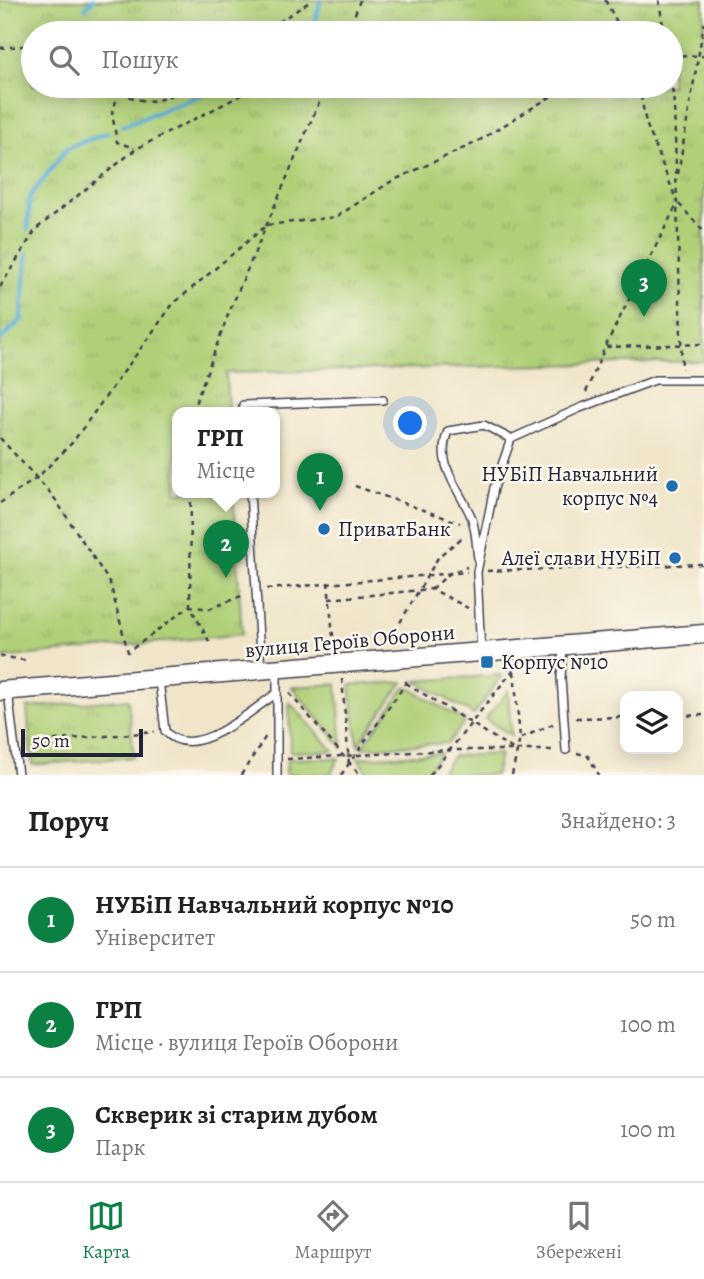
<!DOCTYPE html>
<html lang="uk">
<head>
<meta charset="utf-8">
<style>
	:root { --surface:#fff; --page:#f6f6f6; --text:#222; --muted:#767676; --line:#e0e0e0; --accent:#0b8043 }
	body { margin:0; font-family:Alegreya,serif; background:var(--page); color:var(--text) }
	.controls { position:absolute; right:21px; bottom:21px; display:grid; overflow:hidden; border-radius:14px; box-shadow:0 4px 18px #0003 }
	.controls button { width:63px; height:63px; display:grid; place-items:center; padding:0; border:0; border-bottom:2px solid var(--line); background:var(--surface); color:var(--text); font:35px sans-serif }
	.scale { position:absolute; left:21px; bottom:18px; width:122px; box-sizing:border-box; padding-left:7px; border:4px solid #22223b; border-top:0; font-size:19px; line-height:24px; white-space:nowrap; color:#22223b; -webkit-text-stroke:5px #fbf7ec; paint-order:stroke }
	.you { position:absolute; left:411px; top:424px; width:24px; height:24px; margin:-18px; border:5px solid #fff; border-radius:50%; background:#1a73e8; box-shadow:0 0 0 10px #1a73e833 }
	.badge { display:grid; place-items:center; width:46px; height:46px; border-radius:50%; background:var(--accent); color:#fff; font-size:23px; font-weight:700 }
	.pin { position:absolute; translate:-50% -58px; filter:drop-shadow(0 2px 4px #0008) }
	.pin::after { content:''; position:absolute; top:37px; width:24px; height:21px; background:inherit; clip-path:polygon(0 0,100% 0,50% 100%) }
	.popup { position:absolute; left:172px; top:407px; width:108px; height:91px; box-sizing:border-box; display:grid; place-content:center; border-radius:14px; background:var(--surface); filter:drop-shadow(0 2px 5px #0005); font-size:23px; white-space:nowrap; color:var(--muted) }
	.popup b { font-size:26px; color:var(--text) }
	.popup::after { content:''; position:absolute; left:50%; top:100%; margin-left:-14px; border:14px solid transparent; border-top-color:var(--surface) }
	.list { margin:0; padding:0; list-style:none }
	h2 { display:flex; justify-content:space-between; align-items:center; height:91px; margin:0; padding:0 28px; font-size:30px }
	h2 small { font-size:23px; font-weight:400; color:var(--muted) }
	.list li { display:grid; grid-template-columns:46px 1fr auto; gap:21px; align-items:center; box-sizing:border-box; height:105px; padding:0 28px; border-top:2px solid var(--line) }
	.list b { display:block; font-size:26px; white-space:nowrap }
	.list p { margin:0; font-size:23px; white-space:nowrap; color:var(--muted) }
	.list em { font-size:23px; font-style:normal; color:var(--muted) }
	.icon { flex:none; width:38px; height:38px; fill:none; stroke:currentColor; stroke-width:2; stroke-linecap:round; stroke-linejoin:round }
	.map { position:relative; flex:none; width:704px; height:775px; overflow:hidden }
	.search { position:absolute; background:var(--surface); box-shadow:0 4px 18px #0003; left:21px; right:21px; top:21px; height:77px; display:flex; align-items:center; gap:18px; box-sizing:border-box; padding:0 24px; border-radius:38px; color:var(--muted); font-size:26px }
	.sheet { height:406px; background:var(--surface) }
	nav { display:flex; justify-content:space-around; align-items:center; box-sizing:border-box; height:98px; border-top:2px solid var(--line); background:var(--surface); font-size:19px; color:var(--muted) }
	nav a { display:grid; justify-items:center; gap:4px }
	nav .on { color:var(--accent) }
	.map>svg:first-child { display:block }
</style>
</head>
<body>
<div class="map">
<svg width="704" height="775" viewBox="0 0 704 775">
	<defs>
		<pattern id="park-tufts" width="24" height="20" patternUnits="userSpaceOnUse" patternTransform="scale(1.75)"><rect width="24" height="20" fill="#b0d078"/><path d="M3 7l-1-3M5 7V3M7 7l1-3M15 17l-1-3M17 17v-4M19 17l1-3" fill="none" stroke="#97b269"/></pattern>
	</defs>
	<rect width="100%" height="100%" fill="#fbf7ec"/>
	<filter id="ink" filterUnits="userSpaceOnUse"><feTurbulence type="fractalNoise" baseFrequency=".0143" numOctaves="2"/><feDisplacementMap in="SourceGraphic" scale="14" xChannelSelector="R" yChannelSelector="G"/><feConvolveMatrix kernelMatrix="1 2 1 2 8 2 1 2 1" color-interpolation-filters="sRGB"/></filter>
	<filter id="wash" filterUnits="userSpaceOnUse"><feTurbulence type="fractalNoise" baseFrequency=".00686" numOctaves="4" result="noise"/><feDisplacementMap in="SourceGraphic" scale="28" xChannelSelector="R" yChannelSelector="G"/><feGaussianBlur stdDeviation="1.57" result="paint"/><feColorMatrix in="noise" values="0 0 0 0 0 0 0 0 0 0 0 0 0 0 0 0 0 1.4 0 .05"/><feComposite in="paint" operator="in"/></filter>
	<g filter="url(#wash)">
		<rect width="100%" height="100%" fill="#f0e5c9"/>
		<g fill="#b0d078" stroke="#69795a" stroke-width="2">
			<path d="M502,675L474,715L416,681Z"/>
			<path d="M403,682L358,745L350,685Z"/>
			<path d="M337,684L342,747L292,687Z"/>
			<path d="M406,686L465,721L448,743L362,748Z"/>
			<path d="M508,691L511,735L485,719Z"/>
			<path d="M289,702L334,751L290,752Z"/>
			<path d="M441,753L424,775H369L358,758Z"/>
			<path d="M500,754L495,775H439L453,756Z"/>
			<path d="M339,758L330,775H286L287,759Z"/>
		</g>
		<g fill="url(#park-tufts)" stroke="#69795a" stroke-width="2" fill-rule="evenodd">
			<path d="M0,0H704V361L226,373L228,412H177V492H233L242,634L0,658ZM671,33V86H33V33Z"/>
			<path d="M128,699L134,757L32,765L27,708Z"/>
		</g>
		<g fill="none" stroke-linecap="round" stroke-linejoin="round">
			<g stroke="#56acd2" stroke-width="5">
				<path d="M85,8L93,0"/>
				<path d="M312,33L320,3"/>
				<path d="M123,126L223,86"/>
				<path d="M28,229L30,197L67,148L107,133"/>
				<path d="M0,340L21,320L27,254"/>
			</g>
		</g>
	</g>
	<g filter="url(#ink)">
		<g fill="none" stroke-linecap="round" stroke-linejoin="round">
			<g stroke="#413f50" stroke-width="10">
				<g id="service">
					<path d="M244,412L243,405L383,400"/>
					<path d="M250,492L261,671"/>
					<path d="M478,558C476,544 476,526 470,514C457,486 435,463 448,431L484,425L511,439"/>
					<path d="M563,647L561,678L566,750"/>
					<path d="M481,653L477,572L494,488L511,439L580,408L655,380H704"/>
					<path d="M277,671V775"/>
					<path d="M159,680L165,731C194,764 251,710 277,693"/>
					<path d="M8,691L18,775"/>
				</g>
			</g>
			<g stroke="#413f50" stroke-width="21">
				<path id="tertiary" d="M0,691L704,634"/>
			</g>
			<g stroke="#413f50" stroke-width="2.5" stroke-dasharray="5 5" stroke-linecap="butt">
				<path d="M605,0L623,33"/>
				<path d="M659,0L664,33"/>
				<path d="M262,33L312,0"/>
				<path d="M348,33L360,0"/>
				<path d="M0,48L33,45"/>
				<path d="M671,55L704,56"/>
				<path d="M671,79L674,104L682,369"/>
				<path d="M112,86C144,109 159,102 191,86"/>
				<path d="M639,86L646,123L676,199"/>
				<path d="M119,91L112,113L117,142L134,148"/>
				<path d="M678,174L704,23"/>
				<path d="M679,204L704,232"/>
				<path d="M0,287L36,229L136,149L259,86"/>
				<path d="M606,347L704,344"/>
				<path d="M586,392L605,347L676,206"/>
				<path d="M192,412L228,315L326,86"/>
				<path d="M0,438L53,496L110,583L128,652L190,606L209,609L244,595"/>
				<path d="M355,486L460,523"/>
				<path d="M191,492L190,606L211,645"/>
				<path d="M0,503L37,478L72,443L173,304L267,225L336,217L392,181L475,143L568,86"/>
				<path d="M487,571L704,564"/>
				<path d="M328,582L333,636"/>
				<path d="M267,589L467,572"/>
				<path d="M432,589L450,573L467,567"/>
				<path d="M329,599L432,589L468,608"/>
				<path d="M395,631L439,556L463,537"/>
				<path d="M0,656L29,661"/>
				<path d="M342,679L349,763"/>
				<path d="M406,683L516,751"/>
				<path d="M289,693L360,775"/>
				<path d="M678,716L704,715"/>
				<path d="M576,718L625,717"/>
				<path d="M521,738L553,724"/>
				<path d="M44,741L155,732"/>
				<path d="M577,753L588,756L599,775"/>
				<path d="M287,759L450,750H553"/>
				<path d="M241,775L266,736"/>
				<path d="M341,775L406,683V676"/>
				<path d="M430,775L514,669"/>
				<path d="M512,775L520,738L514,671"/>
			</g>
			<use href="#service" stroke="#fff" stroke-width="7"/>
			<use href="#tertiary" stroke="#fff" stroke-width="18"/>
		</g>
	</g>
	<g fill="#1f6fb2" stroke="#fbf7ec" stroke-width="2.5">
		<circle cx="672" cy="486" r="7"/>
		<circle cx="324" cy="529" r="7"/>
		<circle cx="675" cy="558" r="7"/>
		<rect x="480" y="655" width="14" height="14" rx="3.5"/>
	</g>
	<g text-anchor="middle" stroke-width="5" stroke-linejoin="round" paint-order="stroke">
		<g font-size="21" fill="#22223b" stroke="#fbf7ec" text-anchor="end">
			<text x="658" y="481">НУБіП Навчальний<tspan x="658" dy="24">корпус №4</tspan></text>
			<text x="338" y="536" text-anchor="start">ПриватБанк</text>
			<text x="661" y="565">Алеї слави НУБіП</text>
			<text x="501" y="669" text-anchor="start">Корпус №10</text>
		</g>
		<g font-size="21" fill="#22223b" stroke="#fbf7ec">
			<text transform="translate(350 641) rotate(-5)" y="7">вулиця Героїв Оборони</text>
		</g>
	</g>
</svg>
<div class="controls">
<button><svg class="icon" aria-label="layers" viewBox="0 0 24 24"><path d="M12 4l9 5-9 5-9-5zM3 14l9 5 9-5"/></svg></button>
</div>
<div class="scale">50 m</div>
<div class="you"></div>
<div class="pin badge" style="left:320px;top:511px">1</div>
<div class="pin badge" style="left:226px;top:578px">2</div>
<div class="popup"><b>ГРП</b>Місце</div>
<div class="pin badge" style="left:644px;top:317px">3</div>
<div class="search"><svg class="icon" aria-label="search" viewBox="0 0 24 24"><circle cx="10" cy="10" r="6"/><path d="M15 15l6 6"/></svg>Пошук</div>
</div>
<section class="sheet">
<h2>Поруч<small>Знайдено: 3</small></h2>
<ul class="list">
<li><span class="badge">1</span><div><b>НУБіП Навчальний корпус №10</b><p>Університет</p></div><em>50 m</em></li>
<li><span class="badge">2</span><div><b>ГРП</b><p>Місце · вулиця Героїв Оборони</p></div><em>100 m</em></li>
<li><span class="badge">3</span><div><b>Скверик зі старим дубом</b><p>Парк</p></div><em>100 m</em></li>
</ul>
</section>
<nav>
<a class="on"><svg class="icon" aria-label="map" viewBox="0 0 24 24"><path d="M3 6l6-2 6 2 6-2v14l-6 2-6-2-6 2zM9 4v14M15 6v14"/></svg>Карта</a>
<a><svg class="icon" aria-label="directions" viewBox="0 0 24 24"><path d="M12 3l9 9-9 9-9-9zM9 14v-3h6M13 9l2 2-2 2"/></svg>Маршрут</a>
<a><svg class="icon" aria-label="saved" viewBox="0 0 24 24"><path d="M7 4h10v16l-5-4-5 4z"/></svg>Збережені</a>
</nav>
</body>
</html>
